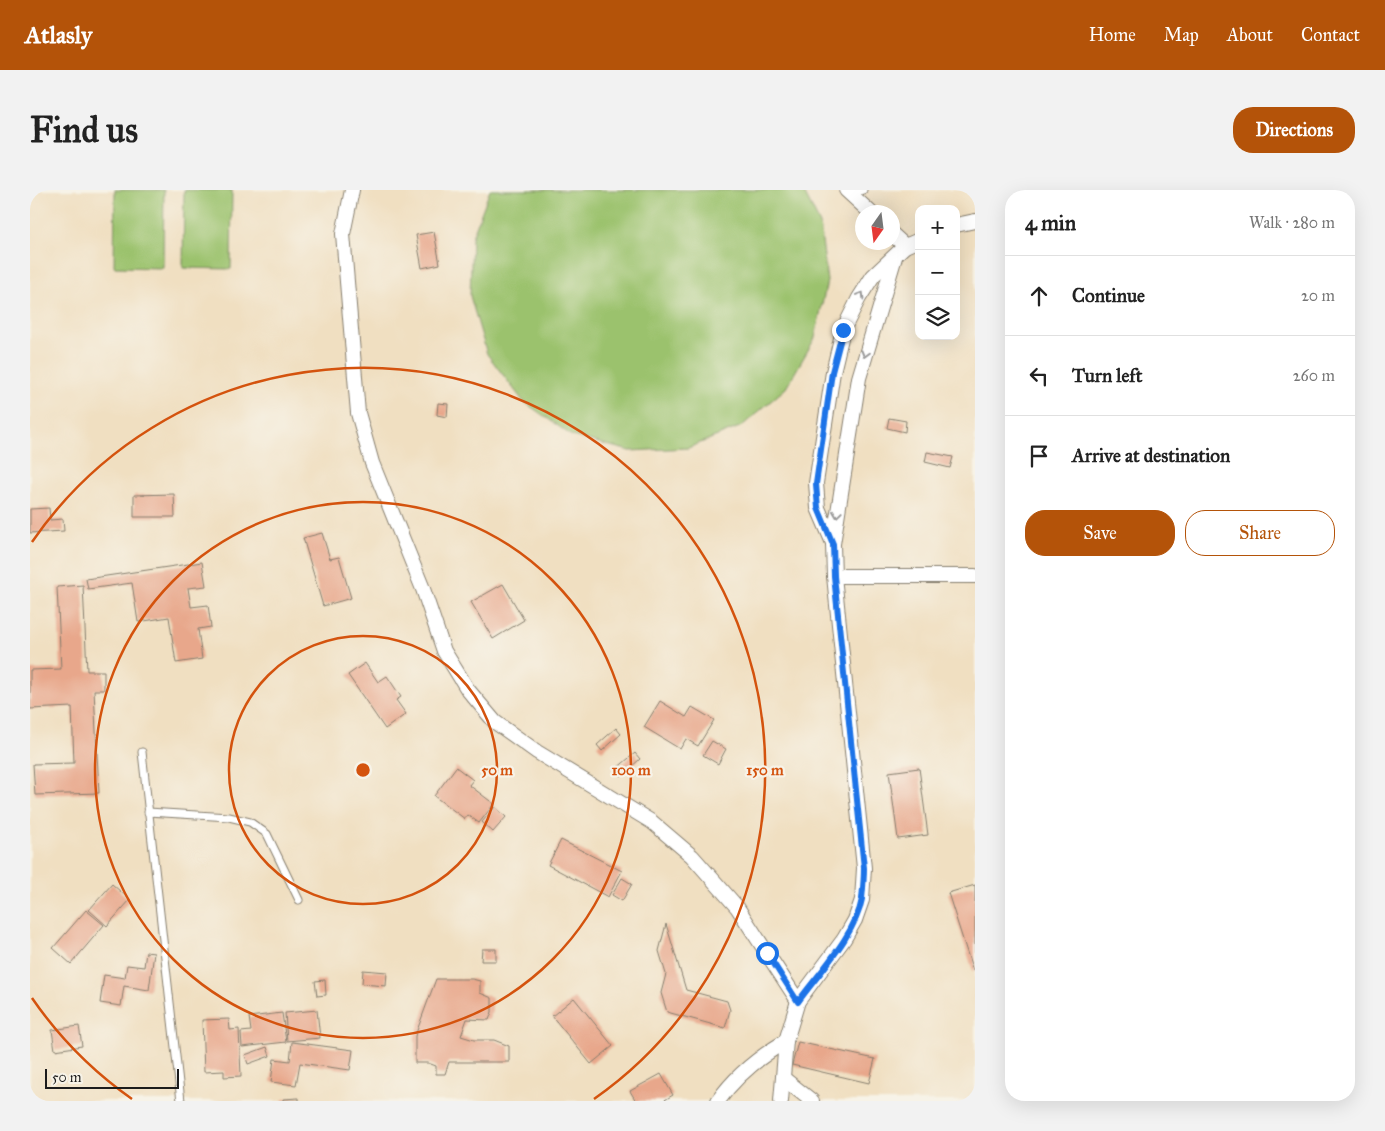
<!DOCTYPE html>
<html lang="en">
<head>
<meta charset="utf-8">
<style>
	:root { --surface:#fff; --page:#f2f2f2; --text:#222; --muted:#767676; --line:#e0e0e0; --accent:#b45309 }
	body { margin:0; font-family:"IM FELL Great Primer",serif; background:var(--page); color:var(--text) }
	.controls { position:absolute; right:15px; top:15px; display:grid; overflow:hidden; border-radius:10px; box-shadow:0 5px 20px #0002 }
	.controls button { width:45px; height:45px; display:grid; place-items:center; padding:0; border:0; border-bottom:1px solid var(--line); background:var(--surface); color:var(--text); font:25px sans-serif }
	.compass { position:absolute; left:825px; top:15px; width:45px; height:45px; border-radius:50%; background:var(--surface); box-shadow:0 5px 20px #0002; rotate:194deg }
	.scale { position:absolute; left:15px; bottom:12px; width:134px; box-sizing:border-box; padding-left:5px; border:2px solid #1c1c1c; border-top:0; font-size:14px; line-height:18px; white-space:nowrap; color:#1c1c1c; -webkit-text-stroke:4px #f7f3e8; paint-order:stroke }
	.stop { position:absolute; width:15px; height:15px; margin:-11px; border:4px solid #1a73e8; border-radius:50%; background:#fff }
	.stop.end { background:#1a73e8; border-color:#fff; box-shadow:0 1px 5px #0008 }
	.list { margin:0; padding:0; list-style:none }
	h2 { display:flex; justify-content:space-between; align-items:center; height:65px; margin:0; padding:0 20px; font-size:21px }
	h2 small { font-size:16px; font-weight:400; color:var(--muted) }
	.list li { display:grid; grid-template-columns:32px 1fr auto; gap:15px; align-items:center; box-sizing:border-box; height:80px; padding:0 20px; border-top:1px solid var(--line) }
	.list b { display:block; font-size:19px; white-space:nowrap }
	.list em { font-size:16px; font-style:normal; color:var(--muted) }
	.actions { display:flex; gap:10px; padding:15px 20px }
	.actions a { flex:1; padding:11px 0; border:1px solid var(--accent); border-radius:20px; text-align:center; font-size:18px; color:var(--accent) }
	.actions .main { background:var(--accent); color:#fff }
	.icon { flex:none; width:28px; height:28px; fill:none; stroke:currentColor; stroke-width:2; stroke-linecap:round; stroke-linejoin:round }
	.map { position:relative; flex:none; width:945px; height:911px; overflow:hidden; border-radius:20px }
	header { display:flex; align-items:center; gap:30px; box-sizing:border-box; height:70px; padding:0 25px; background:var(--accent); color:#fff }
	header strong { font-size:24px }
	nav { display:flex; gap:28px; margin-inline-start:auto; font-size:18px }
	.intro { display:flex; align-items:center; justify-content:space-between; box-sizing:border-box; height:120px; padding:0 30px }
	h1 { margin:0; font-size:35px }
	.button { padding:12px 22px; border-radius:20px; background:var(--accent); color:#fff; font-size:18px; font-weight:700 }
	main { display:flex; gap:30px; padding:0 30px }
	aside { flex:1; background:var(--surface); border-radius:20px; box-shadow:0 5px 20px #0002 }
	.map>svg:first-child { display:block }
</style>
</head>
<body>
<header>
<strong>Atlasly</strong>
<nav><a>Home</a><a>Map</a><a>About</a><a>Contact</a></nav>
</header>
<div class="intro"><h1>Find us</h1><a class="button">Directions</a></div>
<main>
<div class="map">
<svg width="945" height="911" viewBox="0 0 945 911">
	<rect width="100%" height="100%" fill="#f7f3e8"/>
	<filter id="ink" filterUnits="userSpaceOnUse"><feTurbulence type="fractalNoise" baseFrequency=".02" numOctaves="2"/><feDisplacementMap in="SourceGraphic" scale="10" xChannelSelector="R" yChannelSelector="G"/><feConvolveMatrix kernelMatrix="1 2 1 2 8 2 1 2 1" color-interpolation-filters="sRGB"/></filter>
	<filter id="wash" filterUnits="userSpaceOnUse"><feTurbulence type="fractalNoise" baseFrequency=".0096" numOctaves="4" result="noise"/><feDisplacementMap in="SourceGraphic" scale="20" xChannelSelector="R" yChannelSelector="G"/><feGaussianBlur stdDeviation="1.12" result="paint"/><feColorMatrix in="noise" values="0 0 0 0 0 0 0 0 0 0 0 0 0 0 0 0 0 1.4 0 .05"/><feComposite in="paint" operator="in"/></filter>
	<g filter="url(#wash)">
		<rect width="100%" height="100%" fill="#f0dfc1"/>
		<g fill="#9bc26d" stroke="#5c6f44">
			<path d="M85,0H134L133,78L84,77Z"/>
			<path d="M154,0H202L201,79L153,78Z"/>
			<path d="M460,0H773L790,34L797,91L785,148L756,198L712,236L658,258L600,261L542,246L493,211L457,164L440,106L442,47Z"/>
		</g>
		<g id="blocks">
			<g fill="#e8a78b">
				<path d="M404,42L410,74L392,78L386,45Z"/>
				<path d="M408,213L418,214L417,227L407,225Z"/>
				<path d="M859,228L876,231L875,242L857,238Z"/>
				<path d="M897,262L923,267L920,278L895,272Z"/>
				<path d="M144,304L145,327H104V305Z"/>
				<path d="M19,318L20,330L33,329L34,341L0,343V319Z"/>
				<path d="M292,343L300,369L309,367L321,408L293,416L273,348Z"/>
				<path d="M172,372L176,396L158,398L161,417L178,415L181,437L168,439L172,469L146,473L139,427L108,432L102,393L58,399L56,389Z"/>
				<path d="M473,394L494,430L463,449L441,412Z"/>
				<path d="M53,395L57,481H74V500H64L69,603L5,605L3,574L44,573L42,517L0,519V480L31,479L27,397Z"/>
				<path d="M335,473L348,492L357,486L371,507L366,510L376,524L355,539L318,485Z"/>
				<path d="M630,511L656,527L662,517L684,530L668,556L656,549L650,559L614,537Z"/>
				<path d="M586,538L591,544L572,561L567,555Z"/>
				<path d="M682,551L696,559L688,574L673,565Z"/>
				<path d="M605,563L610,569L591,586L586,579Z"/>
				<path d="M426,577L443,590L439,595L464,614L449,633L438,625L435,629L404,606Z"/>
				<path d="M889,578L898,645L868,649L859,582Z"/>
				<path d="M465,617L476,627L463,642L452,632Z"/>
				<path d="M531,650L592,681L578,707L518,675Z"/>
				<path d="M592,688L602,694L592,711L582,705Z"/>
				<path d="M82,694L100,710L77,736L59,720Z"/>
				<path d="M945,695V781H943L918,703Z"/>
				<path d="M56,720L74,735L41,774L23,758Z"/>
				<path d="M636,734L656,800L697,811L700,820L695,838L637,822L631,803L636,784L629,761Z"/>
				<path d="M452,759H466V771H451Z"/>
				<path d="M116,762L124,763L119,800L94,796L91,816L70,813L74,785L95,788L97,775L114,777Z"/>
				<path d="M333,780L357,782L356,796L332,794Z"/>
				<path d="M406,789H442L450,791V803L462,808V822L459,830L437,829L431,846L444,850H464L479,856V872H419L415,884H406V876L398,873H385V846Z"/>
				<path d="M295,790L296,805L287,806L285,791Z"/>
				<path d="M544,808L583,856L561,874L522,826Z"/>
				<path d="M287,820L290,848L257,851L255,823Z"/>
				<path d="M252,823L256,852L212,857L211,842L221,841L219,827Z"/>
				<path d="M199,829L200,840L209,839L211,886L194,887V881L174,882L172,830Z"/>
				<path d="M49,836L52,856L25,860L22,840Z"/>
				<path d="M262,852L323,860L320,880L270,873L266,895L241,892L244,869L260,871Z"/>
				<path d="M768,852L845,869L839,893L762,875Z"/>
				<path d="M237,857L240,866L218,874L215,865Z"/>
				<path d="M631,884L643,905L633,911H606L600,901Z"/>
				<path d="M269,908V911H253V909Z"/>
			</g>
		</g>
	</g>
	<g filter="url(#ink)">
		<use href="#blocks" fill-opacity="0" stroke="#867e6e" stroke-width="1"/>
		<g fill="none" stroke-linecap="round" stroke-linejoin="round">
			<g stroke="#867e6e" stroke-width="9">
				<g id="lane">
					<path d="M819,3L833,0"/>
					<path d="M112,562L151,911"/>
					<path d="M118,622L199,627L220,632L237,644L269,710"/>
				</g>
			</g>
			<g stroke="#867e6e" stroke-width="16">
				<g id="street">
					<path d="M322,0L313,44L328,223L342,273L393,399L414,461L438,500L465,532L507,562L622,632L662,666L707,717L768,811"/>
					<path d="M816,0L840,22"/>
					<path d="M926,35L945,31"/>
					<path d="M862,44L875,56"/>
					<path d="M803,353L788,318L786,293L803,182L813,140L829,108L843,86L875,56L889,50"/>
					<path d="M804,386H945"/>
					<path d="M753,888L782,911"/>
					<path d="M688,911C706,885 729,867 756,851"/>
					<path d="M751,911L756,851L768,811L814,749L825,730L832,710L834,678L804,386L803,354L829,188L865,67"/>
				</g>
			</g>
			<use href="#lane" stroke="#fff" stroke-width="7"/>
			<use href="#street" stroke="#fff" stroke-width="14"/>
		</g>
		<defs><path id="oneway-chevron" d="M-2-3.5L2.5 0L-2 3.5" fill="none" stroke-width="1.6" stroke-linecap="round" stroke-linejoin="round" transform="scale(1.25)"/></defs>
		<g stroke="#999">
			<use href="#oneway-chevron" transform="translate(831 105) rotate(-59)"/>
			<use href="#oneway-chevron" transform="translate(835 164) rotate(106)"/>
			<use href="#oneway-chevron" transform="translate(807 324) rotate(98)"/>
		</g>
	</g>
	<g fill="none" stroke-linecap="round" stroke-linejoin="round" filter="url(#ink)">
		<path stroke="#1a73e8" stroke-width="6" d="M737,763L768,812C789,783 826,744 832,709C833,699 834,688 834,678L804,386L803,354L788,318L786,294L802,182L813,140"/>
	</g>
	<g fill="none" stroke="#d4530e" stroke-width="2.5">
		<circle cx="333" cy="580" r="134"/>
		<circle cx="333" cy="580" r="268"/>
		<path d="M102 909A402 402 0 0 1 2 808M2 352A402 402 0 1 1 564 909"/>
	</g>
	<circle cx="333" cy="580" r="8" fill="#d4530e" stroke="#f7f3e8" stroke-width="2.5"/>
	<g font-size="15" text-anchor="middle" font-weight="bold" fill="#d4530e" stroke="#f7f3e8" stroke-width="4.5" stroke-linejoin="round" paint-order="stroke">
		<text x="467" y="585">50 m</text>
		<text x="601" y="585">100 m</text>
		<text x="735" y="585">150 m</text>
	</g>
</svg>
<div class="controls">
<button>+</button>
<button>−</button>
<button><svg class="icon" aria-label="layers" viewBox="0 0 24 24"><path d="M12 4l9 5-9 5-9-5zM3 14l9 5 9-5"/></svg></button>
</div>
<svg class="compass" viewBox="-18 -18 36 36"><path d="M0-13l5 13h-10z" fill="#e53935"/><path d="M0 13l5-13h-10z" fill="#767676"/></svg>
<div class="scale">50 m</div>
<div class="stop" style="left:737px;top:763px"></div>
<div class="stop end" style="left:813px;top:140px"></div>
</div>
<aside>
<h2>4 min<small>Walk · 280 m</small></h2>
<ul class="list">
<li><svg class="icon" aria-label="ahead" viewBox="0 0 24 24"><path d="M12 20V5M6 11l6-6 6 6"/></svg><div><b>Continue</b></div><em>20 m</em></li>
<li><svg class="icon" aria-label="left" viewBox="0 0 24 24"><path d="M17 20v-9H6M10 6l-5 5 5 5"/></svg><div><b>Turn left</b></div><em>260 m</em></li>
<li><svg class="icon" aria-label="arrive" viewBox="0 0 24 24"><path d="M6 21V4h12l-3 4 3 4H6"/></svg><div><b>Arrive at destination</b></div></li>
</ul>
<div class="actions"><a class="main">Save</a><a>Share</a></div>
</aside>
</main>
</body>
</html>
